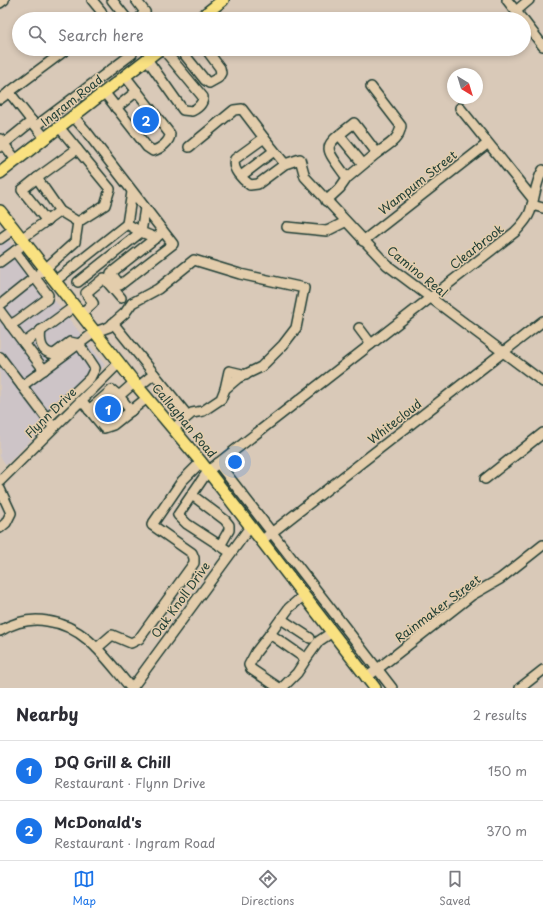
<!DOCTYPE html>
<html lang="en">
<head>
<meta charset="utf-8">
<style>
	:root { --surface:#fff; --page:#f2f2f3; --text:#2b2b33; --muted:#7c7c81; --line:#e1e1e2; --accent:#1a73e8 }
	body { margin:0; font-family:"Playpen Sans",sans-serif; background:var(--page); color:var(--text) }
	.compass { position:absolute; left:447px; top:68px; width:36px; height:36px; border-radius:50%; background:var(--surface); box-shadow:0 2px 6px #0003; rotate:142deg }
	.you { position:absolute; left:235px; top:462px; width:14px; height:14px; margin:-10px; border:3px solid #fff; border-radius:50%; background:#1a73e8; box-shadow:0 0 0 6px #1a73e833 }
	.badge { display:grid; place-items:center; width:26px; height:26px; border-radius:50%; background:var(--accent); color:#fff; font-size:13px; font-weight:700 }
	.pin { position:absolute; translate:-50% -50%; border:2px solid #fff; box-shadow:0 1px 4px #0006 }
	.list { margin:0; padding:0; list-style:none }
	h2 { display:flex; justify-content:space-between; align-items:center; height:52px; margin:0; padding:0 16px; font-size:17px }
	h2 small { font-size:13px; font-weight:400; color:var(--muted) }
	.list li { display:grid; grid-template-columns:26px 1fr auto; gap:12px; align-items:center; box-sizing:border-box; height:60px; padding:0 16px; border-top:1px solid var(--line) }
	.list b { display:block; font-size:15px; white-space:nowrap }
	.list p { margin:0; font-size:13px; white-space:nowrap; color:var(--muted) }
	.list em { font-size:13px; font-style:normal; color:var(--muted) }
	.icon { flex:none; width:22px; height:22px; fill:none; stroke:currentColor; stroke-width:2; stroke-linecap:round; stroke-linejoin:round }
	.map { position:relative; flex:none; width:543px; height:688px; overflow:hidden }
	.search { position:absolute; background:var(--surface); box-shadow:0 2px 6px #0003; left:12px; right:12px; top:12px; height:44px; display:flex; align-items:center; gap:10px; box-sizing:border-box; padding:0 14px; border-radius:22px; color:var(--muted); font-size:15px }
	.sheet { height:172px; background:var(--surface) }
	nav { display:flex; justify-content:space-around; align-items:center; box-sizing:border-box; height:56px; border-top:1px solid var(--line); background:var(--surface); font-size:11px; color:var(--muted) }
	nav a { display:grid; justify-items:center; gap:2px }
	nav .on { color:var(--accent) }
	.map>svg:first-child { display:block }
</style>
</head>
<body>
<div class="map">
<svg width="543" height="688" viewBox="0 0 543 688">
	<rect width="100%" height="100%" fill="#d9c9b8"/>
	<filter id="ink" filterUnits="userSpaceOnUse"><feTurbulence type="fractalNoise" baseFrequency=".025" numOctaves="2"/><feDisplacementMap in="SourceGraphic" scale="8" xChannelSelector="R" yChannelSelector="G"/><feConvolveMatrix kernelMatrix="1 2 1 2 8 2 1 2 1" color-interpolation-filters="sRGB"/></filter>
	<g filter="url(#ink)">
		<path fill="#cdc4c7" d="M0,230L105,365L6,465L0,456Z"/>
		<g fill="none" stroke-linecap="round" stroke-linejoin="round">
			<g stroke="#1f3d34" stroke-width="12">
				<g id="minor">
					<path d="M92,0L101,11L104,19"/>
					<path d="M112,0L127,19"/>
					<path d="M136,0L145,12L139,19"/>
					<path d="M507,0L522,19"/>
					<path d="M0,3L4,0"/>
					<path d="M516,11L529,0"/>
					<path d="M524,21L543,46"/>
					<path d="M146,49L151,56"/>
					<path d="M180,49L205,80L209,83L218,78L221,73L220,68L206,49"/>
					<path d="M147,59L183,110L192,111C198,108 203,104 203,97L163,49"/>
					<path d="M371,87L401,126C399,140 388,145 377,153"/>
					<path d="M9,92L45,138"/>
					<path d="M104,92L147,147L153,151C160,149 170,142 170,134L125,76"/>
					<path d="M0,99L67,49"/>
					<path d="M116,108L137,91"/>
					<path d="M460,108L533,199"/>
					<path d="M73,116L86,131L173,244L120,285L111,273L163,232"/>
					<path d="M36,126L132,54"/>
					<path d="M339,135L363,164"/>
					<path d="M0,139L16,160"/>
					<path d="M0,147L32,121"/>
					<path d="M189,147L234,110L242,109L264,138"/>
					<path d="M77,149L37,178L60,211L78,222"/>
					<path d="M285,164L264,138L235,159C231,169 243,180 250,185L258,184L285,164L300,159L305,177L387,265L543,382"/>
					<path d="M241,176L274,151"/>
					<path d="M37,178L22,190L47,221"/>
					<path d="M326,201L340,188L347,178C323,144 321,149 354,123L377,153L347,178"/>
					<path d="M532,205L543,208"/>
					<path d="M145,208L141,232L156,238"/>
					<path d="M127,224L132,192"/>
					<path d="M287,227L327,231L345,222"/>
					<path d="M0,239L14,229"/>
					<path d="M21,239L60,211"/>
					<path d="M363,241L487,144"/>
					<path d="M0,262L19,248"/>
					<path d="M55,281L127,224L141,232L78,282"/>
					<path d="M0,305L45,269L75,242L78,222L105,205L110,189L59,127"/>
					<path d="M0,311L44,370"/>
					<path d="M81,314L93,303L86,293L104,278L121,298"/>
					<path d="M113,323L188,416"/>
					<path d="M10,325L17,321L47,299L48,295L15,251"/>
					<path d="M359,328L371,344"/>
					<path d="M41,330C39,341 41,353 54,354L70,342L79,344L95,368L90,378L47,419"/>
					<path d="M24,343L75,306"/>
					<path d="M0,357L51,424"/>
					<path d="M22,386L95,332L109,327L125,313L132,303L158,289L194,260L240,274L304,288L296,328L283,345L261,367L238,378L225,389L221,399L203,411L192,413L173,429"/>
					<path d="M138,387L154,374"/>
					<path d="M225,389L229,371L246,375"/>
					<path d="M82,401L104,428L113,425L147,398"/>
					<path d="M89,410L112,390L119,396"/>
					<path d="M131,411L119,396L135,382"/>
					<path d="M218,463L392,688"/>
					<path d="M485,479L543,433"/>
					<path d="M0,481L119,363"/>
					<path d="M0,489L11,513L6,523L0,528"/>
					<path d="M192,495L225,520L229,525V530L220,546"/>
					<path d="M261,541L543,321"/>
					<path d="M230,552L187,524L178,515L208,471L515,232C521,226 527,220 530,212C535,198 535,183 543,170"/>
					<path d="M303,596L289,608L270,634L306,659L319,641L331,633"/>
					<path d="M281,619L310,638"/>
					<path d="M0,631C15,622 30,618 47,621C86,626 107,660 131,688"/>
					<path d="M270,634L256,652L249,665L251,669L279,688"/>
					<path d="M97,648L112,635L131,643L139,639L194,563V558L192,553L152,525L182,481L201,462"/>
					<path d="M366,678L472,595L500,579L543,545"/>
					<path d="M132,688L250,527"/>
					<path d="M282,688L297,673L306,659"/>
					<path d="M520,688L543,670"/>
				</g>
			</g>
			<g stroke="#1f3d34" stroke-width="14">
				<g id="major">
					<path d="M199,19L223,0"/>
					<path d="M0,173L160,49"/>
					<path d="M0,211L138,387L201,462L375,688"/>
				</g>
			</g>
			<use href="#minor" stroke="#e3cdac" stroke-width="9"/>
			<use href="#major" stroke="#f9e181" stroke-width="11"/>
		</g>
	</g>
	<g text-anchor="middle" stroke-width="3" stroke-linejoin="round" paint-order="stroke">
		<g font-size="12" fill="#1f3d34" stroke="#e3cdac">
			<text transform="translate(72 101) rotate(-38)" y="4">Ingram Road</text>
			<text transform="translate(418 183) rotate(-38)" y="4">Wampum Street</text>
			<text transform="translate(477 247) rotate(-38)" y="4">Clearbrook</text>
			<text transform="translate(417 272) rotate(39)" y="4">Camino Real</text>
			<text transform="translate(51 413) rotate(-44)" y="4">Flynn Drive</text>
			<text transform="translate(184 421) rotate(50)" y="4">Callaghan Road</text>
			<text transform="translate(395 422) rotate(-38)" y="4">Whitecloud</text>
			<text transform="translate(181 600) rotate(-54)" y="4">Oak Knoll Drive</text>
			<text transform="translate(438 609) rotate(-37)" y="4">Rainmaker Street</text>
		</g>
	</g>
</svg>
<svg class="compass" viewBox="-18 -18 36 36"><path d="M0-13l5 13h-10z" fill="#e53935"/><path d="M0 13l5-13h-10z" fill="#7c7c81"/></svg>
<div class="you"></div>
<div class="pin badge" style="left:108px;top:409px">1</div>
<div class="pin badge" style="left:146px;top:120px">2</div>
<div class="search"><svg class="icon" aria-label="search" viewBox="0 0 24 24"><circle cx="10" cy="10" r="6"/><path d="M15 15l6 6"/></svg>Search here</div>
</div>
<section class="sheet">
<h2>Nearby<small>2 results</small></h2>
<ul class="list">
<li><span class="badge">1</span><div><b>DQ Grill &amp; Chill</b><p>Restaurant · Flynn Drive</p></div><em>150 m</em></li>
<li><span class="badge">2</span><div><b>McDonald's</b><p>Restaurant · Ingram Road</p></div><em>370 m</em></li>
</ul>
</section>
<nav>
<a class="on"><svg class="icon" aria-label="map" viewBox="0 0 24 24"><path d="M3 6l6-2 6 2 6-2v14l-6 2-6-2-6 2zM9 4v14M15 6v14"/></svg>Map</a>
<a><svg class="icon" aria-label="directions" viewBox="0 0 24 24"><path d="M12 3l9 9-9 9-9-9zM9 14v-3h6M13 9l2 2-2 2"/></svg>Directions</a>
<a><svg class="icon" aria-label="saved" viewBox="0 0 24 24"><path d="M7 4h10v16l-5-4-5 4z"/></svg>Saved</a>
</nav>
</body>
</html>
